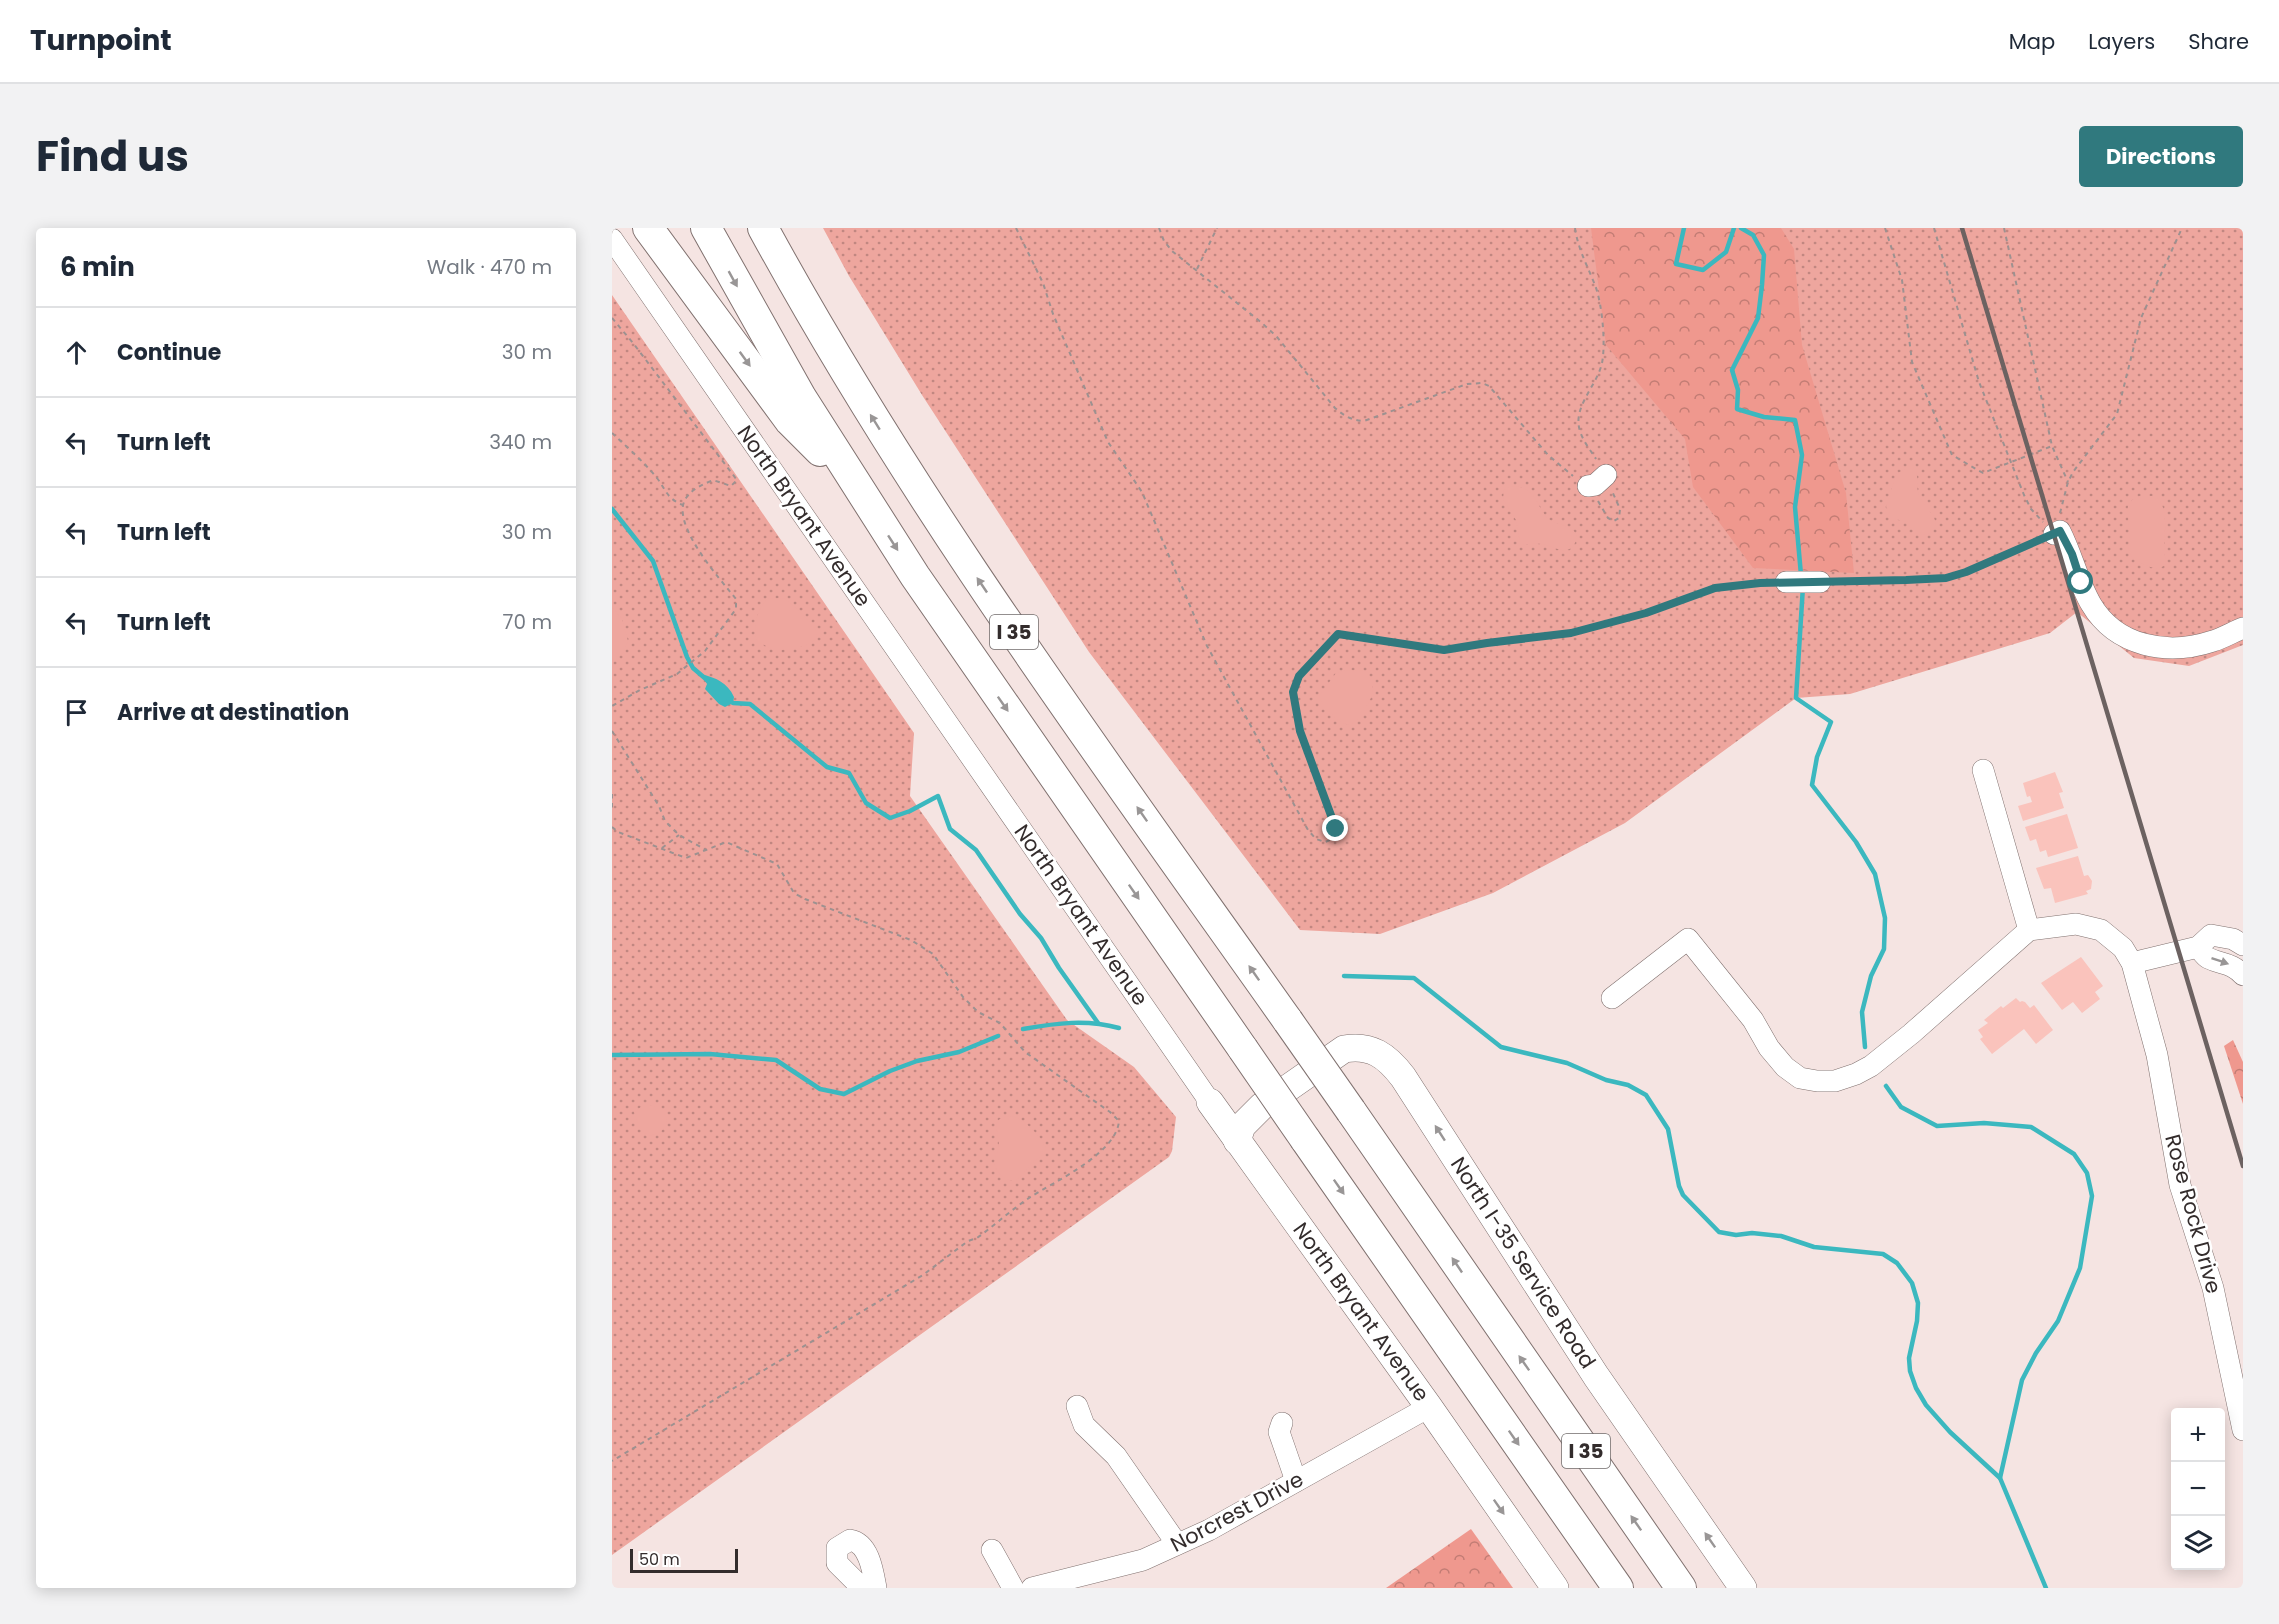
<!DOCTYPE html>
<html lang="en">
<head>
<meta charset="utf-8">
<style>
	:root { --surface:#fff; --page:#f2f2f3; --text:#1f2937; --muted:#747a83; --line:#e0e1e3; --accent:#30797e }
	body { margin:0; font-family:Poppins,sans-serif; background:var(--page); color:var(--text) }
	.controls { position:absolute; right:18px; bottom:18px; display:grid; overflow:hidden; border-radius:6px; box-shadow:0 3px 15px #0003 }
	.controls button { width:54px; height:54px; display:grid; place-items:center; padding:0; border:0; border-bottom:2px solid var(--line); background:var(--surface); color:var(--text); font:30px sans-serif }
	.scale { position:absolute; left:18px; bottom:15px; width:108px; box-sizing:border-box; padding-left:6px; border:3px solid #332c2c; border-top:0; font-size:16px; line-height:21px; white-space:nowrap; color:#332c2c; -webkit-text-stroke:4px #fff; paint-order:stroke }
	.stop { position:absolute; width:18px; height:18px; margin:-14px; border:4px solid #30797e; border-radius:50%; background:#fff }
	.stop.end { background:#30797e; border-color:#fff; box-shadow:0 2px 6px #0008 }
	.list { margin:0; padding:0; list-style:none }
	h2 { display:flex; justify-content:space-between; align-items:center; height:78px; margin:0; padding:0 24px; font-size:26px }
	h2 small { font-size:20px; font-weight:400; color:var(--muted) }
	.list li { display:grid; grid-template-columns:39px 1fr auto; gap:18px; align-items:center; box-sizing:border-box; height:90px; padding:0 24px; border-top:2px solid var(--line) }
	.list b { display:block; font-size:22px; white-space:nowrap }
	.list em { font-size:20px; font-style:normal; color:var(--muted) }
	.icon { flex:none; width:33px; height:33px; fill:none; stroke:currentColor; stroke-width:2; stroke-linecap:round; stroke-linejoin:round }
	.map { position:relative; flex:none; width:1631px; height:1360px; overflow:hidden; border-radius:6px }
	header { display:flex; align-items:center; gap:36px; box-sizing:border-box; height:84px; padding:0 30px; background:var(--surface); border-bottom:2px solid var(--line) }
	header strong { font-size:28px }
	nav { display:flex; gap:33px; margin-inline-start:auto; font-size:21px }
	.intro { display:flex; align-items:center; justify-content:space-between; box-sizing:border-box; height:144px; padding:0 36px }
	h1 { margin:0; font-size:42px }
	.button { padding:15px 27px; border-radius:6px; background:var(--accent); color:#fff; font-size:21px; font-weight:700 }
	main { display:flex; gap:36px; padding:0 36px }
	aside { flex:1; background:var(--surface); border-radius:6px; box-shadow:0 3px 15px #0003 }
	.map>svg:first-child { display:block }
</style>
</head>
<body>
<header>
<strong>Turnpoint</strong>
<nav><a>Map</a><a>Layers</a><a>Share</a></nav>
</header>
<div class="intro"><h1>Find us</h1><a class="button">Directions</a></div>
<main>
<aside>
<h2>6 min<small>Walk · 470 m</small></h2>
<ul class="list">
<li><svg class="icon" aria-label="ahead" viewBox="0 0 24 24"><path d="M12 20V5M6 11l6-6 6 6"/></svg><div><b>Continue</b></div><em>30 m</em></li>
<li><svg class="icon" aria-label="left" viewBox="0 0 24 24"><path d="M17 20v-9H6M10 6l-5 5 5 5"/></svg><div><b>Turn left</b></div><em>340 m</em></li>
<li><svg class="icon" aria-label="left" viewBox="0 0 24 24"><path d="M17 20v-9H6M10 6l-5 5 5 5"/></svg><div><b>Turn left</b></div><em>30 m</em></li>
<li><svg class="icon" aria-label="left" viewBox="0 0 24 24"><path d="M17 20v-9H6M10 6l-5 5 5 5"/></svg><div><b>Turn left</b></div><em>70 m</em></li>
<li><svg class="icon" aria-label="arrive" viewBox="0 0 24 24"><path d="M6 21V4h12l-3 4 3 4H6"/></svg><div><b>Arrive at destination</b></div></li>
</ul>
</aside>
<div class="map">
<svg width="1631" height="1360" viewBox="0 0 1631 1360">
	<defs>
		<pattern id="grass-dots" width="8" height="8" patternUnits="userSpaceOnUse" patternTransform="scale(1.5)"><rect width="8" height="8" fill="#eea69e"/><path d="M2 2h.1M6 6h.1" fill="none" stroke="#c18781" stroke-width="1.8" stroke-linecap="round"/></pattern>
		<pattern id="forest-crowns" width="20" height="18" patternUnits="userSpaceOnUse" patternTransform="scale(1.5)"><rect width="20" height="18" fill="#ef988e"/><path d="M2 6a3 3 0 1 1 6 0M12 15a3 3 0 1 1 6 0" fill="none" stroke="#c27c74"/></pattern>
	</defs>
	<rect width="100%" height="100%" fill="#f5e4e2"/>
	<g fill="url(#grass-dots)">
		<path d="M211,0H1631V417L1577,438L1522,430L1465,384L1438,405L1238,466L1184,470L1013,595L881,665L768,706L688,702L477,424L310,167L237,48Z"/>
		<path d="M0,67L302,505L298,568L455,792L522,839L564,889L560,923L557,929L0,1327Z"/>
	</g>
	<g fill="url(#forest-crowns)">
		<path d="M979,0H1169L1182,21L1190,117L1234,265L1242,345L1141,340L1081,259L1073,211L994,117Z"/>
		<path d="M1621,812L1631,834V876L1612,818Z"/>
		<path d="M859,1301L901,1360H774Z"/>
	</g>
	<g fill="#eea69e">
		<path d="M1296,240H1303C1307,249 1304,255 1306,264C1309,277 1323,284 1324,297L1316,306L1311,307L1292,293L1282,291L1274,279L1284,246Z"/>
		<path d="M898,258C924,258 923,275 935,290C943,298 971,297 963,315C956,330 940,317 929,316C923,315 916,317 910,316L908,314L904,292L891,271L892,262Z"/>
		<path d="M1528,268H1545C1556,282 1553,301 1552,317C1552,324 1554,330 1553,337C1547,341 1543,341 1536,338C1511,328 1518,324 1517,301C1517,292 1515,286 1516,278L1520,272Z"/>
		<path d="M172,370C178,374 200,395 203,401C206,406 205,406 204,411L193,418L163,423L145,413C140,399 145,382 155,371Z"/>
		<path d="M0,379L10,391L16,413L11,425L0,432Z"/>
		<path d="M733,442L752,443C771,461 755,478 743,495L735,497C722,489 712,483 707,468L724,445Z"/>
		<path d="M41,877C62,888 58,903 37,908L28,901L22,884L29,879Z"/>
		<path d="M399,888C413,892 428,907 434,920C431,930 423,931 417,938C414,942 412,946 408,949C397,958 386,947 382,936C383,930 386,923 387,917C387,903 376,890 399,888Z"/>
	</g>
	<path fill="#3bb8bf" d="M89,446C104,450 115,454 122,469L121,475L113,479L107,476L93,461L95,456Z"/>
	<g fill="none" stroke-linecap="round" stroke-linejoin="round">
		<g stroke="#3bb8bf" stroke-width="4.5">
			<path d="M1072,0L1064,36L1091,42L1114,24L1122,0"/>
			<path d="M1129,0L1141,7L1152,27L1150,57L1146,90L1120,142L1126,162L1125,181L1152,189L1183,192L1190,227L1183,279L1189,347"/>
			<path d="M0,281L41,333L75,429L81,440L95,452"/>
			<path d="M1191,358L1184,470L1219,494L1205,529L1200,557L1244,614L1263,646L1273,690L1272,721L1259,748L1250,784L1253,819"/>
			<path d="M117,472L121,475L138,476L215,539L237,545L254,575L278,590L298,583L326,568L338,601L364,622L408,686L429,710L447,740L486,795"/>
			<path d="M732,748L802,750L889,819L955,835L994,852L1016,857L1034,867L1056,901L1067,958L1071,967L1107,1004L1124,1007L1140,1005L1169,1008L1202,1019L1271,1026L1285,1035L1300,1055L1306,1075L1305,1093L1297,1130L1298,1143L1304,1160L1314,1177L1338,1204L1388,1250L1434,1360"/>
			<path d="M411,801C445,795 474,791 507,800"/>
			<path d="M0,827L98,826L164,832L208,861L232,866L278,843L305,833L347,824L386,808"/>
			<path d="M1274,858L1289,879L1325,898L1372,895L1419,899L1462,926L1475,945L1480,968L1468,1040L1446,1093L1424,1125L1410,1152L1388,1250"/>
		</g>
	</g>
	<g fill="#fac3bc">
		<path d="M1443,544L1451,564L1447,565L1452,580L1411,593L1406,578L1420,574L1418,568L1415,569L1411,555Z"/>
		<path d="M1455,586L1466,620L1436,629L1434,622L1428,624L1424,611L1418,613L1413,599Z"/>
		<path d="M1466,628L1472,648L1476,647L1480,653L1479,661L1474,663L1476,666L1443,675L1439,660L1432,661L1424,640Z"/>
		<path d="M1469,729L1491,758L1483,764L1488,771L1470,785L1461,774L1450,782L1429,755Z"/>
		<path d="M1404,770L1408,774L1410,773L1413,774L1418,780L1422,777L1441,802L1424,816L1412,801L1380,826L1368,811L1371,809L1366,802L1376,795L1372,792L1389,778L1391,780Z"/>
	</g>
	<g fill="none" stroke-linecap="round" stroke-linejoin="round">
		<g stroke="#80716f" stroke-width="22">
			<g id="minor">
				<path d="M0,11L598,874"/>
				<path d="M976,258L983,257L994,247"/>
				<path d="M1442,306L1448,303C1460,326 1466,354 1479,376C1504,419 1556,428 1601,413C1611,410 1621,404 1631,400"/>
				<path d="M1174,354H1208"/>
				<path d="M1371,542L1417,702"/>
				<path d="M1586,719C1589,722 1592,728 1596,730C1610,737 1619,734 1631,747"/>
				<path d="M1520,735L1586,719L1599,707L1621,711L1631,717"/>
				<path d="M1000,770L1076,711L1141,792L1157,820L1173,839L1188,850L1205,853H1223L1244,846L1259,838L1299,806L1417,702L1464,696L1489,702L1511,720L1520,735L1545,827L1568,957L1601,1060L1631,1202"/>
				<path d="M465,1178L472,1197L504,1228L565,1316"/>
				<path d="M670,1195L667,1204L684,1253"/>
				<path d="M380,1322L401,1360"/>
				<path d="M250,1360L225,1335V1320L238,1312C257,1315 261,1343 264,1360"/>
				<path d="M420,1360L531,1332L597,1302L817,1179"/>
			</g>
		</g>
		<g stroke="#80716f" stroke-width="28">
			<g id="major">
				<path d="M598,874L817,1179L943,1360"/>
				<path d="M625,913L630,898L650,878L732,821C759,816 775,828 791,849L984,1148L1131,1360"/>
			</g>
		</g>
		<g stroke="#80716f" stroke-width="32">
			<g id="highway">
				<path d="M36,0L178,193L208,223"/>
				<path d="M94,0L189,169L303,348L631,821"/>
				<path d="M151,0C303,279 493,534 676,793"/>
				<path d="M739,883L1069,1360"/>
				<path d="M693,911L1006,1360"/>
			</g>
		</g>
		<g stroke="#9d9190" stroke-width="2" stroke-dasharray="4.5 4.5" stroke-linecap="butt">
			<path d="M404,0L431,55L441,86L496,214L530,264L595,418L696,602L704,611L713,614L723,610L724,601L688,503L681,464L687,448L726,407L814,420L841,422L875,415L959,405L1034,385L1103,360L1156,354"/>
			<path d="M547,0L552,13L560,23L650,95L665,109L723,180C732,188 739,192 752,193L855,156L870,155L877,158L936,227L961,248"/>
			<path d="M963,0C966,21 975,37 983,57C990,75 994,115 990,135C985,158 960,179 968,203C971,213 979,223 984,231"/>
			<path d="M1273,0L1290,52L1300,134L1340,227L1371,245L1440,218"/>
			<path d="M1322,0L1367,154L1412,267L1419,281L1431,294"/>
			<path d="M1392,0L1440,218L1456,254"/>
			<path d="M585,41L605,0"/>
			<path d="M0,90L21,115L125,252L119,258L101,252C90,257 81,260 74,270C57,295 109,352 124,371V381L93,423L65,446L28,462L0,478"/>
			<path d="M0,205C15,219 32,234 45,250C54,262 55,271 71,277"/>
			<path d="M986,273L996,290L1002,293L1007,290L1008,281L1000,263"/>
			<path d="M1448,285L1456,254L1461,244L1505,186L1529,90L1570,0"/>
			<path d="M1225,354L1334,350L1354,344L1425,314"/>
			<path d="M0,503L47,578L53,593L67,607L94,622"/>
			<path d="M0,566V583"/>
			<path d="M0,599L6,604L74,630L114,614L165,636L182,665L193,671L299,712L321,726L351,769L366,784L388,795L413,824L498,884L507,893C504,926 443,953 417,970C399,982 383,997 365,1010L356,1013L311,1047L0,1233"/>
			<path d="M50,620L67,607"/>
		</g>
		<use href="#minor" stroke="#fff" stroke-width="21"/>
		<use href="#major" stroke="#fff" stroke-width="27"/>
		<use href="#highway" stroke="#fff" stroke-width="30"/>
		<path stroke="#6c6261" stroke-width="4.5" d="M1350,0L1631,938"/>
		<g stroke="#80716f" stroke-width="32" stroke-linecap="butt">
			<g id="highway-bridge">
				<path d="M676,793L739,883"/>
				<path d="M631,821L693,911"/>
			</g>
		</g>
		<use href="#highway-bridge" stroke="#fff" stroke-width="30"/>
	</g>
	<defs><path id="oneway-solid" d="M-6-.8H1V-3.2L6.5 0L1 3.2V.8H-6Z" transform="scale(1.5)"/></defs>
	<g fill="#999696">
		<use href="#oneway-solid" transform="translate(121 51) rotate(61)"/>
		<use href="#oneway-solid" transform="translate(133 131) rotate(54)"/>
		<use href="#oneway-solid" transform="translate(263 194) rotate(-122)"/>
		<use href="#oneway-solid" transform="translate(281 315) rotate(57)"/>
		<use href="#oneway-solid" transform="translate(370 357) rotate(-124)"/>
		<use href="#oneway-solid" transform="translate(391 476) rotate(55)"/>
		<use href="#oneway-solid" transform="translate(530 586) rotate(-125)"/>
		<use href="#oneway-solid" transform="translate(522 664) rotate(55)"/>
		<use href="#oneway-solid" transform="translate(1608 733) rotate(19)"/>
		<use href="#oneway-solid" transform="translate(642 745) rotate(-125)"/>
		<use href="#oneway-solid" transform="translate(828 905) rotate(-123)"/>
		<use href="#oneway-solid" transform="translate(727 959) rotate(55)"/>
		<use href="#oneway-solid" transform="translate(845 1037) rotate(-124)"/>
		<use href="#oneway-solid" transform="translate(912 1135) rotate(-125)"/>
		<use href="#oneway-solid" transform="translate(902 1210) rotate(55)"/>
		<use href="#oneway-solid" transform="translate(887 1279) rotate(55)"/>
		<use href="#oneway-solid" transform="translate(1024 1295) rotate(-125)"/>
		<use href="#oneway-solid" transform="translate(1098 1312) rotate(-125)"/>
	</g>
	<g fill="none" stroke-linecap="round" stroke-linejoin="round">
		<path stroke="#30797e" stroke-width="8" d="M724,601L688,503L681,464L687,448L726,406L832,422L875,415L959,405L1034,385L1103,360L1148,355L1294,352L1334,350L1354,344L1448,303L1460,326L1469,354"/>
	</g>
	<g text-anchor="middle" stroke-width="5" stroke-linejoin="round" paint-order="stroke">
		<g fill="#fff" stroke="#706b6b" stroke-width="1.5">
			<rect x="378" y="387" width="48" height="34" rx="4.5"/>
			<rect x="950" y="1206" width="48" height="34" rx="4.5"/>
		</g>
		<g font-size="20" font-weight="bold" fill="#332c2c">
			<text x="402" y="411">I 35</text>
			<text x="974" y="1230">I 35</text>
		</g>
		<g font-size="21" fill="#332c2c" stroke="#fff">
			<text transform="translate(192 288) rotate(55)" y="7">North Bryant Avenue</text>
			<text transform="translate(469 687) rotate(55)" y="7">North Bryant Avenue</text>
			<text transform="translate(1581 986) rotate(75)" y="7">Rose Rock Drive</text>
			<text transform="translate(911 1035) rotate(57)" y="7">North I-35 Service Road</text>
			<text transform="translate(749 1084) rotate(54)" y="7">North Bryant Avenue</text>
			<text transform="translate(625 1284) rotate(-28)" y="7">Norcrest Drive</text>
		</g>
	</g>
</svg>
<div class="controls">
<button>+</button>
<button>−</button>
<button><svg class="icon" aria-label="layers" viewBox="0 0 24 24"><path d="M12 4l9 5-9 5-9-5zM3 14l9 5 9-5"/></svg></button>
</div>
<div class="scale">50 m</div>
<div class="stop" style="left:1469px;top:354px"></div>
<div class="stop end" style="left:724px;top:601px"></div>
</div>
</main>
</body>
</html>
